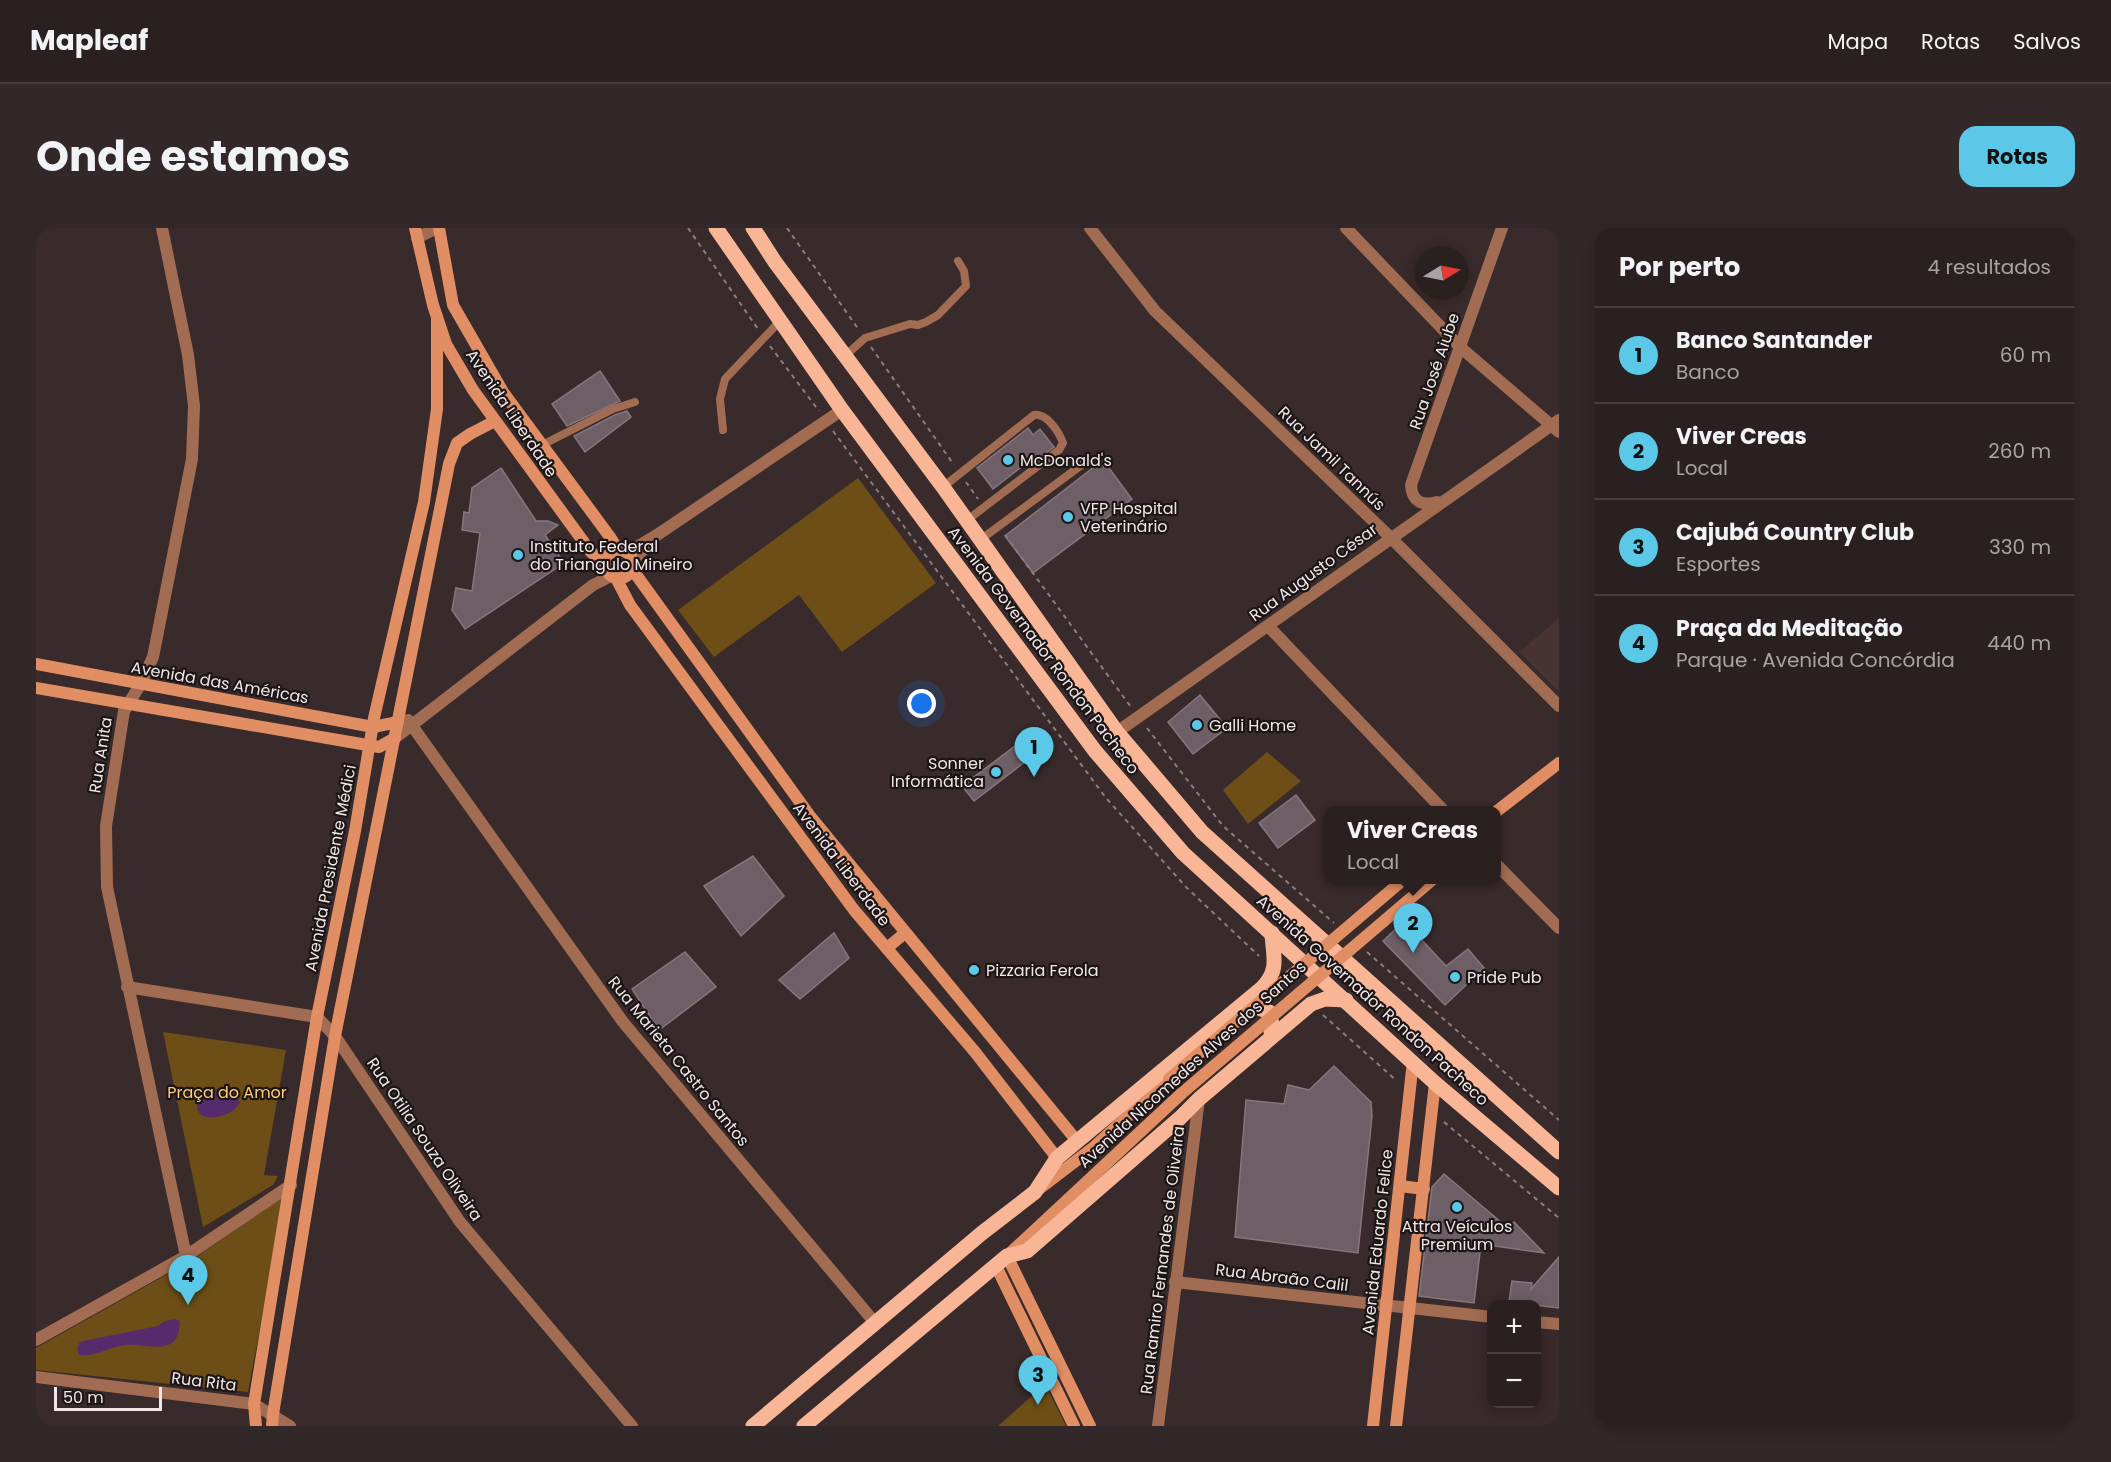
<!DOCTYPE html>
<html lang="pt">
<head>
<meta charset="utf-8">
<style>
	:root { --surface:#2b2020; --page:#332829; --text:#f1f3f6; --muted:#a6a3a5; --line:#473e3e; --accent:#5bc8e7 }
	body { margin:0; font-family:Poppins,sans-serif; background:var(--page); color:var(--text) }
	.controls { position:absolute; right:18px; bottom:18px; display:grid; overflow:hidden; border-radius:12px; box-shadow:0 3px 15px #0003 }
	.controls button { width:54px; height:54px; display:grid; place-items:center; padding:0; border:0; border-bottom:2px solid var(--line); background:var(--surface); color:var(--text); font:30px sans-serif }
	.compass { position:absolute; left:1379px; top:18px; width:54px; height:54px; border-radius:50%; background:var(--surface); box-shadow:0 3px 15px #0003; rotate:80deg }
	.scale { position:absolute; left:18px; bottom:15px; width:108px; box-sizing:border-box; padding-left:6px; border:3px solid #f1e6e7; border-top:0; font-size:16px; line-height:21px; white-space:nowrap; color:#f1e6e7; -webkit-text-stroke:4px #1c1515; paint-order:stroke }
	.you { position:absolute; left:886px; top:476px; width:21px; height:21px; margin:-15px; border:4px solid #fff; border-radius:50%; background:#1a73e8; box-shadow:0 0 0 9px #1a73e833 }
	.badge { display:grid; place-items:center; width:39px; height:39px; border-radius:50%; background:var(--accent); color:#111; font-size:20px; font-weight:700 }
	.pin { position:absolute; translate:-50% -50px; filter:drop-shadow(0 2px 3px #0008) }
	.pin::after { content:''; position:absolute; top:32px; width:21px; height:18px; background:inherit; clip-path:polygon(0 0,100% 0,50% 100%) }
	.popup { position:absolute; left:1288px; top:578px; width:177px; height:78px; box-sizing:border-box; display:grid; place-content:center; border-radius:12px; background:var(--surface); filter:drop-shadow(0 2px 4px #0005); font-size:20px; white-space:nowrap; color:var(--muted) }
	.popup b { font-size:22px; color:var(--text) }
	.popup::after { content:''; position:absolute; left:50%; top:100%; margin-left:-12px; border:12px solid transparent; border-top-color:var(--surface) }
	.list { margin:0; padding:0; list-style:none }
	h2 { display:flex; justify-content:space-between; align-items:center; height:78px; margin:0; padding:0 24px; font-size:26px }
	h2 small { font-size:20px; font-weight:400; color:var(--muted) }
	.list li { display:grid; grid-template-columns:39px 1fr auto; gap:18px; align-items:center; box-sizing:border-box; height:96px; padding:0 24px; border-top:2px solid var(--line) }
	.list b { display:block; font-size:22px; white-space:nowrap }
	.list p { margin:0; font-size:20px; white-space:nowrap; color:var(--muted) }
	.list em { font-size:20px; font-style:normal; color:var(--muted) }
	.map { position:relative; flex:none; width:1523px; height:1198px; overflow:hidden; border-radius:18px }
	header { display:flex; align-items:center; gap:36px; box-sizing:border-box; height:84px; padding:0 30px; background:var(--surface); border-bottom:2px solid var(--line) }
	header strong { font-size:28px }
	nav { display:flex; gap:33px; margin-inline-start:auto; font-size:21px }
	.intro { display:flex; align-items:center; justify-content:space-between; box-sizing:border-box; height:144px; padding:0 36px }
	h1 { margin:0; font-size:42px }
	.button { padding:15px 27px; border-radius:18px; background:var(--accent); color:#111; font-size:21px; font-weight:700 }
	main { display:flex; gap:36px; padding:0 36px }
	aside { flex:1; background:var(--surface); border-radius:18px; box-shadow:0 3px 15px #0003 }
	.map>svg:first-child { display:block }
</style>
</head>
<body>
<header>
<strong>Mapleaf</strong>
<nav><a>Mapa</a><a>Rotas</a><a>Salvos</a></nav>
</header>
<div class="intro"><h1>Onde estamos</h1><a class="button">Rotas</a></div>
<main>
<div class="map">
<svg width="1523" height="1198" viewBox="0 0 1523 1198">
	<rect width="100%" height="100%" fill="#392a2b"/>
	<path fill="#473234" d="M1523,390V464L1483,424Z"/>
	<g fill="#6d4e17">
		<path d="M822,250L900,355L806,424L763,367L678,429L642,382Z"/>
		<path d="M1231,524L1265,553L1212,596L1187,562Z"/>
		<path d="M127,804L250,822L228,947L242,948L237,957L167,999Z"/>
		<path d="M249,968L212,1164L0,1142V1120L153,1034Z"/>
		<path d="M1009,1156L1030,1198H962Z"/>
	</g>
	<g fill="#562b6b">
		<path d="M171,861C186,861 196,861 204,875C193,893 149,899 164,865Z"/>
		<path d="M138,1091L144,1093C143,1101 143,1110 136,1115C124,1123 104,1115 89,1117C73,1119 60,1129 43,1127L41,1121L43,1115L47,1113L122,1098L129,1093Z"/>
	</g>
	<g fill="#6e5f67" stroke="#86767f" stroke-width="1.5">
		<path d="M564,143L584,173L531,198L516,176Z"/>
		<path d="M591,183L595,189L549,224L538,208L579,187Z"/>
		<path d="M992,200L997,207L1004,201L1018,219L999,233L997,230L957,261L941,240Z"/>
		<path d="M1067,232L1096,271L997,345L969,308Z"/>
		<path d="M465,240L500,293H512L522,297L509,307L528,335L429,401L416,382L420,360L436,363L444,305L426,302L428,284L433,285L436,260Z"/>
		<path d="M1164,467L1191,500L1157,526L1132,494Z"/>
		<path d="M983,515L994,530L938,573L926,558Z"/>
		<path d="M1260,567L1279,592L1242,620L1223,595Z"/>
		<path d="M717,628L748,668L705,708L668,658Z"/>
		<path d="M1365,696L1368,699L1371,696L1410,738L1432,721L1448,740L1409,777L1347,713Z"/>
		<path d="M798,705L813,730L764,771L743,752Z"/>
		<path d="M649,724L680,759L623,802L596,761Z"/>
		<path d="M1298,838L1335,874L1336,888L1322,1025L1199,1009L1210,872L1248,876L1252,857L1273,862Z"/>
		<path d="M1408,946L1472,1000L1478,994L1508,1025L1445,1016L1438,1075L1383,1068L1396,959Z"/>
		<path d="M1523,1029V1080L1473,1074L1476,1053L1496,1055L1495,1061Z"/>
	</g>
	<g fill="none" stroke-linecap="round" stroke-linejoin="round">
		<g stroke="#8b7e7f" stroke-width="2" stroke-dasharray="4.5 4.5" stroke-linecap="butt">
			<path d="M652,0L722,101"/>
			<path d="M751,0L823,102"/>
			<path d="M734,118L783,183"/>
			<path d="M835,119L918,237"/>
			<path d="M797,203L1070,570L1151,660L1223,728"/>
			<path d="M930,254L942,271"/>
			<path d="M969,307L1095,479"/>
			<path d="M1111,500L1187,598L1298,695"/>
			<path d="M1331,724L1523,892"/>
			<path d="M1287,787L1361,853"/>
			<path d="M1408,894L1523,990"/>
		</g>
		<g stroke="#a26c53" stroke-width="8">
			<path d="M809,128L829,110L874,96L882,97L890,94L902,87L930,58L928,43L922,33"/>
			<path d="M687,202L684,171L689,151L744,93"/>
			<path d="M506,217L577,181L599,174"/>
			<path d="M907,259L998,187C1011,185 1023,204 1027,215L1023,222L930,293"/>
			<path d="M944,312L1047,236"/>
		</g>
		<g stroke="#a26c53" stroke-width="12">
			<path d="M126,0L152,127L158,178L156,231L117,429L104,457L88,483L70,598L71,659L150,1028"/>
			<path d="M1054,0L1119,83L1354,309L1523,478"/>
			<path d="M1310,0L1424,119L1523,204"/>
			<path d="M381,10L401,0"/>
			<path d="M1401,274C1386,278 1376,274 1375,257L1466,0"/>
			<path d="M591,325L621,307L806,182"/>
			<path d="M596,333L610,319"/>
			<path d="M1232,398L1407,582"/>
			<path d="M372,492L587,794L840,1096"/>
			<path d="M1081,504L1523,192"/>
			<path d="M359,510L557,357L575,348"/>
			<path d="M1461,637L1523,700"/>
			<path d="M91,759L281,789L299,808L424,994L596,1198"/>
			<path d="M1139,1054L1456,1089"/>
			<path d="M1500,1094L1523,1096"/>
			<path d="M0,1112L150,1028L255,957"/>
			<path d="M0,1149L218,1176L254,1198"/>
			<path d="M1122,1198L1163,871"/>
		</g>
		<g stroke="#e28e64" stroke-width="12">
			<path d="M379,0L397,77L410,116L437,162L555,324L570,337"/>
			<path d="M403,0L417,77L467,164L574,309L582,322"/>
			<circle cx="583" cy="336" r="14"/>
			<path d="M596,341L774,588L1041,913"/>
			<path d="M580,350L594,377L818,682L939,824L1021,930"/>
			<path d="M0,436L337,499L362,494"/>
			<path d="M0,460L343,519L359,510"/>
			<path d="M1461,583L1523,535"/>
			<path d="M851,720L869,705"/>
			<path d="M1364,958L1388,961"/>
			<path d="M1003,961L1058,919L1133,851"/>
			<path d="M960,1038L1038,1198"/>
			<path d="M220,1198L218,1176L281,789L319,603L338,490L388,274L401,181V89"/>
			<path d="M236,1198L237,1186L299,808L413,236L421,215L434,206L459,193"/>
			<path d="M1054,1198L971,1028L1145,866"/>
			<path d="M1337,1198L1377,833"/>
			<path d="M1360,1198L1399,855"/>
		</g>
		<g stroke="#f8b696" stroke-width="15">
			<path d="M680,0L806,182L1059,523L1147,625L1399,855L1523,960"/>
			<path d="M717,0L739,34L907,259L1081,504L1166,604L1523,924"/>
			<path d="M1206,779L1223,780L1233,784L1236,796L1235,804"/>
			<path d="M717,1198L946,1005L999,964L1021,930L1226,760C1244,741 1237,729 1236,705"/>
			<path d="M768,1198L971,1028L991,1023L1144,890L1163,871L1275,776L1289,771L1310,772"/>
		</g>
		<g stroke="#e28e64" stroke-width="12">
			<path d="M1133,851L1367,652"/>
			<path d="M1145,866L1396,652"/>
		</g>
	</g>
	<g fill="#5bc8e7" stroke="#1c1515" stroke-width="2">
		<circle cx="972" cy="232" r="6"/>
		<circle cx="1032" cy="289" r="6"/>
		<circle cx="482" cy="327" r="6"/>
		<circle cx="1161" cy="497" r="6"/>
		<circle cx="960" cy="544" r="6"/>
		<circle cx="938" cy="742" r="6"/>
		<circle cx="1419" cy="749" r="6"/>
		<circle cx="1421" cy="979" r="6"/>
	</g>
	<g text-anchor="middle" stroke-width="4.5" stroke-linejoin="round" paint-order="stroke">
		<g font-size="16" fill="#f1e6e7" stroke="#1c1515">
			<text transform="translate(1398 143) rotate(-71)" y="6">Rua José Aiube</text>
			<text transform="translate(476 185) rotate(56)" y="6">Avenida Liberdade</text>
			<text transform="translate(1296 230) rotate(44)" y="6">Rua Jamil Tannús</text>
			<text transform="translate(1277 344) rotate(-36)" y="6">Rua Augusto César</text>
			<text transform="translate(1008 422) rotate(53)" y="6">Avenida Governador Rondon Pacheco</text>
			<text transform="translate(184 454) rotate(10)" y="6">Avenida das Américas</text>
			<text transform="translate(64 527) rotate(-81)" y="6">Rua Anita</text>
			<text transform="translate(806 636) rotate(53)" y="6">Avenida Liberdade</text>
			<text transform="translate(294 640) rotate(-79)" y="6">Avenida Presidente Médici</text>
			<text transform="translate(1337 772) rotate(42)" y="6">Avenida Governador Rondon Pacheco</text>
			<text transform="translate(643 833) rotate(51)" y="6">Rua Marieta Castro Santos</text>
			<text transform="translate(1156 836) rotate(-42)" y="6">Avenida Nicomedes Alves dos Santos</text>
			<text transform="translate(389 911) rotate(56)" y="6">Rua Otilia Souza Oliveira</text>
			<text transform="translate(1341 1014) rotate(-84)" y="6">Avenida Eduardo Felice</text>
			<text transform="translate(1126 1032) rotate(-83)" y="6">Rua Ramiro Fernandes de Oliveira</text>
			<text transform="translate(1246 1049) rotate(7)" y="6">Rua Abraão Calil</text>
			<text transform="translate(168 1153) rotate(7)" y="6">Rua Rita</text>
		</g>
		<g font-size="16" fill="#f1e6e7" stroke="#1c1515" text-anchor="start">
			<text x="984" y="238">McDonald's</text>
			<text x="1044" y="286">VFP Hospital<tspan x="1044" dy="18">Veterinário</tspan></text>
			<text x="494" y="324">Instituto Federal<tspan x="494" dy="18">do Triangulo Mineiro</tspan></text>
			<text x="1173" y="503">Galli Home</text>
			<text x="948" y="541" text-anchor="end">Sonner<tspan x="948" dy="18">Informática</tspan></text>
			<text x="950" y="748">Pizzaria Ferola</text>
			<text x="1431" y="755">Pride Pub</text>
			<text x="1421" y="1004" text-anchor="middle">Attra Veículos<tspan x="1421" dy="18">Premium</tspan></text>
		</g>
		<g font-size="16" fill="#ffcc7b" stroke="#1c1515">
			<text x="191" y="870">Praça do Amor</text>
		</g>
	</g>
</svg>
<div class="controls">
<button>+</button>
<button>−</button>
</div>
<svg class="compass" viewBox="-18 -18 36 36"><path d="M0-13l5 13h-10z" fill="#e53935"/><path d="M0 13l5-13h-10z" fill="#a6a3a5"/></svg>
<div class="scale">50 m</div>
<div class="you"></div>
<div class="pin badge" style="left:998px;top:549px">1</div>
<div class="pin badge" style="left:1377px;top:725px">2</div>
<div class="popup"><b>Viver Creas</b>Local</div>
<div class="pin badge" style="left:1002px;top:1177px">3</div>
<div class="pin badge" style="left:152px;top:1077px">4</div>
</div>
<aside>
<h2>Por perto<small>4 resultados</small></h2>
<ul class="list">
<li><span class="badge">1</span><div><b>Banco Santander</b><p>Banco</p></div><em>60 m</em></li>
<li><span class="badge">2</span><div><b>Viver Creas</b><p>Local</p></div><em>260 m</em></li>
<li><span class="badge">3</span><div><b>Cajubá Country Club</b><p>Esportes</p></div><em>330 m</em></li>
<li><span class="badge">4</span><div><b>Praça da Meditação</b><p>Parque · Avenida Concórdia</p></div><em>440 m</em></li>
</ul>
</aside>
</main>
</body>
</html>
